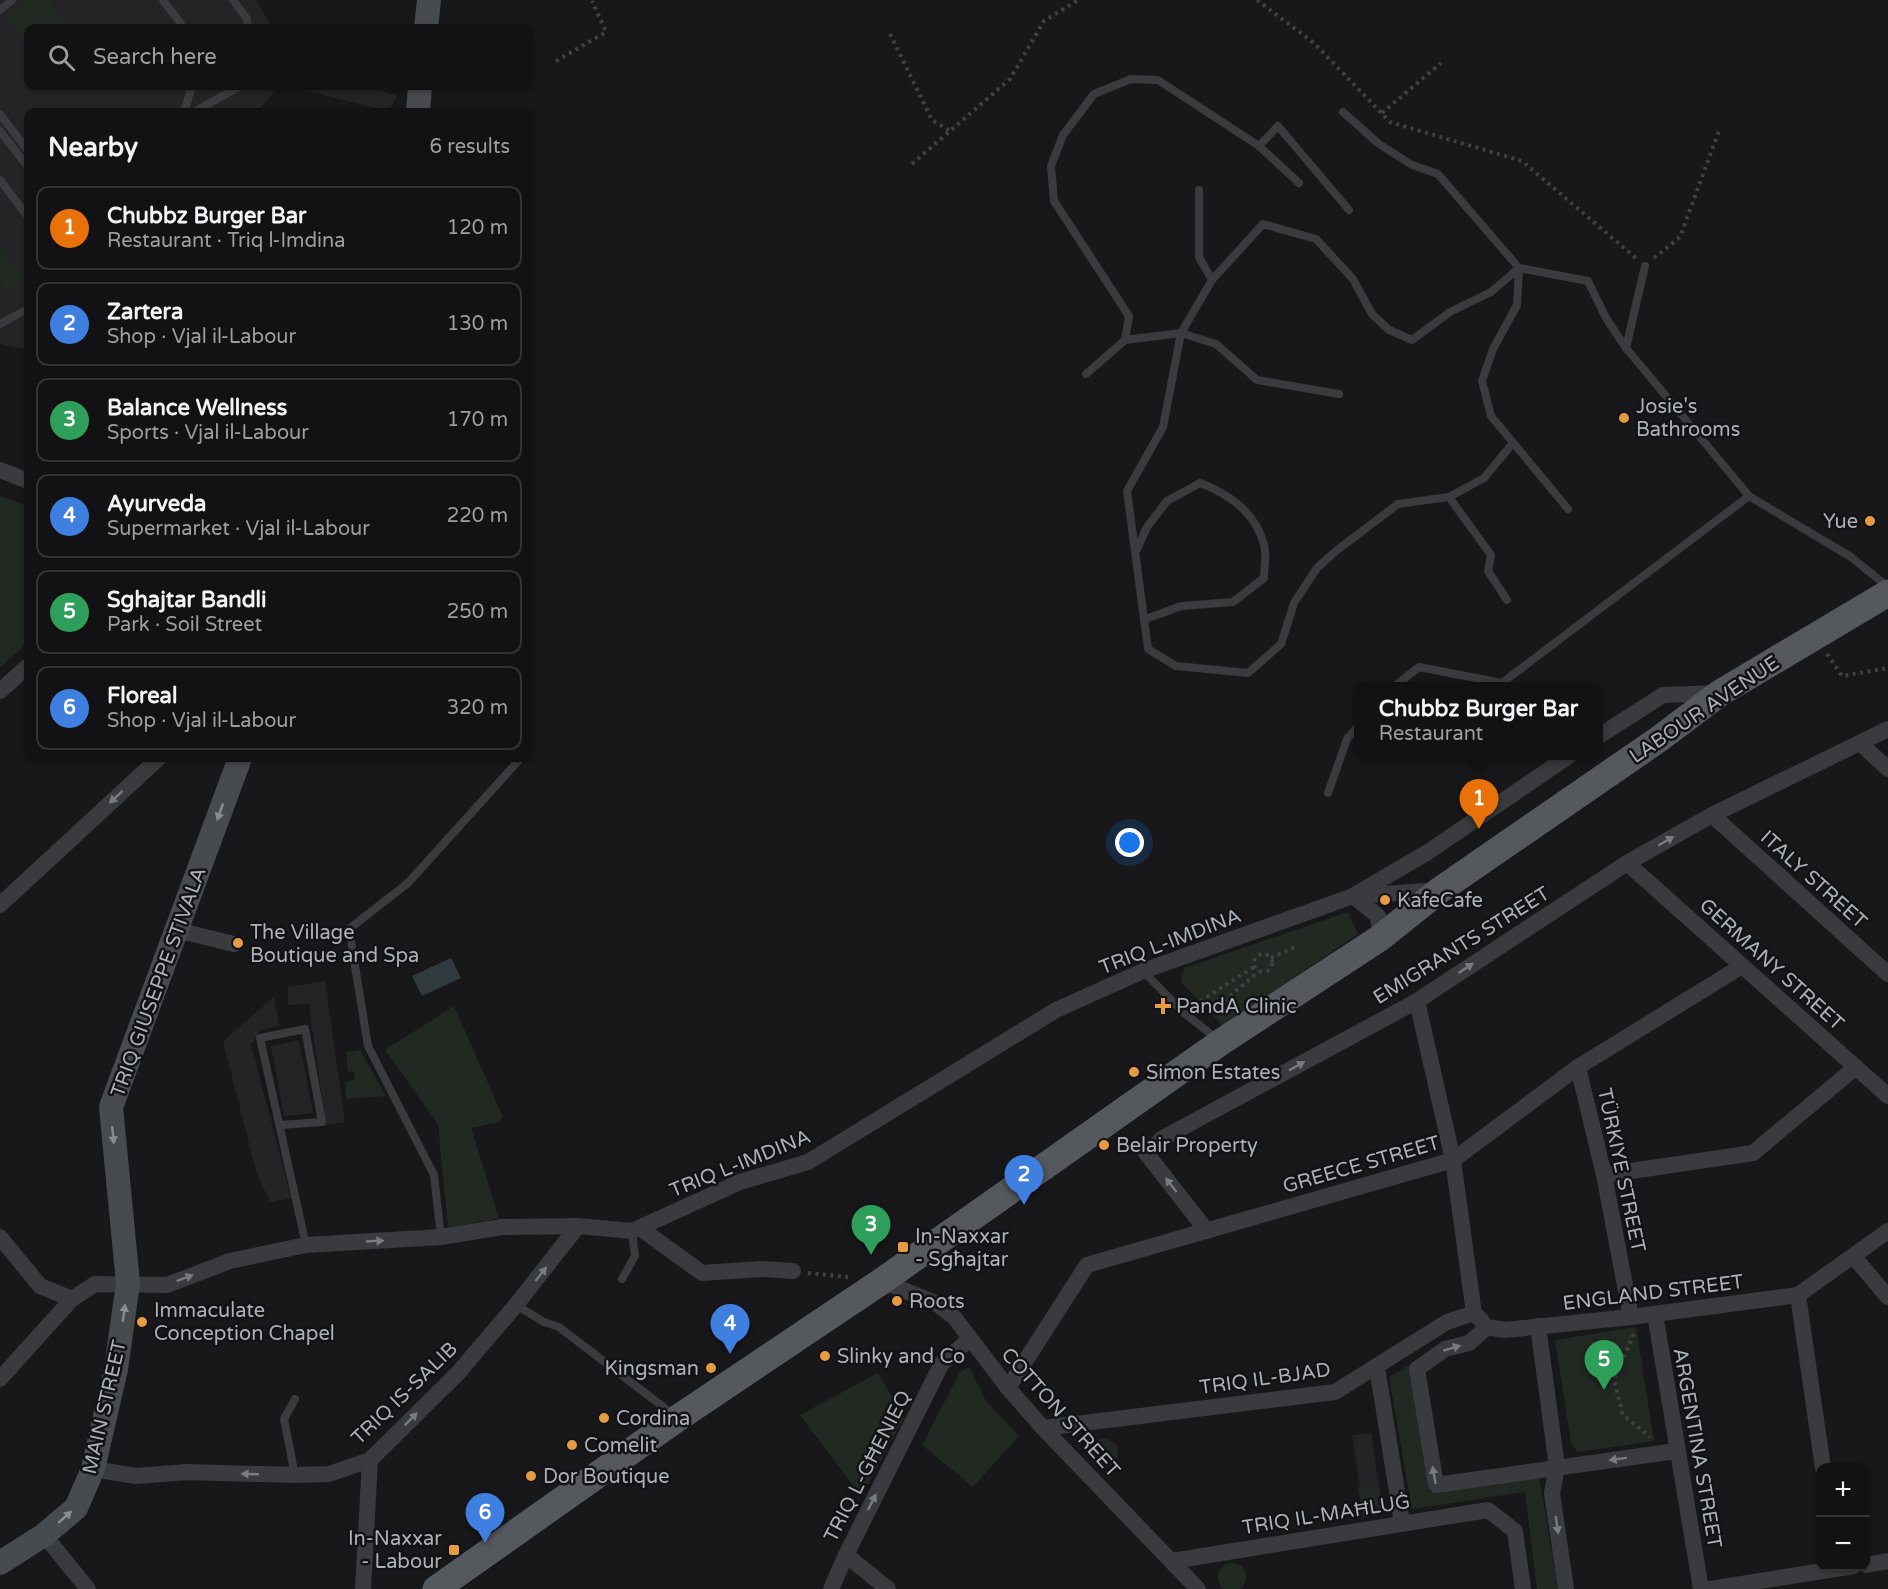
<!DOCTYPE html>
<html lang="en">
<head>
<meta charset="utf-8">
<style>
	:root { --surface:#121214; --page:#1f2022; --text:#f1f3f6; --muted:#9c9ea0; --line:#313234; --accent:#7c3aed }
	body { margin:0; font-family:"Varela Round",sans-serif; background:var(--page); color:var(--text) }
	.controls { position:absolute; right:18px; bottom:18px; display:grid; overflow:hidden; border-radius:12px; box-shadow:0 2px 4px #0004 }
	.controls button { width:54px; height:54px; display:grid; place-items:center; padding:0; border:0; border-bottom:2px solid var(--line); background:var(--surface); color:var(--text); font:30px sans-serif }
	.you { position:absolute; left:1130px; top:843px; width:21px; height:21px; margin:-15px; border:4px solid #fff; border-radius:50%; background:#1a73e8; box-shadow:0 0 0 9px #1a73e833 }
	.badge { display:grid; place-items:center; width:39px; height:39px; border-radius:50%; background:var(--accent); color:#fff; font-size:20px; font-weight:700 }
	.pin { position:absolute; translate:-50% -50px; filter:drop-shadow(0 2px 3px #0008) }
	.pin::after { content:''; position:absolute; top:32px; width:21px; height:18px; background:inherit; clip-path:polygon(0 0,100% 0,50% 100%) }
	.popup { position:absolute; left:1354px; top:682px; width:249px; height:78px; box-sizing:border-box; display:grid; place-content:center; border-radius:12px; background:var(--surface); filter:drop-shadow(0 2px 4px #0005); font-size:20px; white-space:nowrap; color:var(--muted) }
	.popup b { font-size:22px; color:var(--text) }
	.popup::after { content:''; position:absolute; left:50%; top:100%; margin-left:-12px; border:12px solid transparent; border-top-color:var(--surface) }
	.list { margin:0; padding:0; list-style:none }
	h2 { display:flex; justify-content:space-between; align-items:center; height:78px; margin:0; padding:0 24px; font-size:26px }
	h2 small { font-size:20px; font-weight:400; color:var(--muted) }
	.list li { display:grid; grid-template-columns:39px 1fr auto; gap:18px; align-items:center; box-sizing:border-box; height:84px; margin:0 12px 12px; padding:0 12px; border:2px solid var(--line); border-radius:12px }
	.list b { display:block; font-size:22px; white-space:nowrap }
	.list p { margin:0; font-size:20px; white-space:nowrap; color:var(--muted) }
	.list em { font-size:20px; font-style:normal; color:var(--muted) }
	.icon { flex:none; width:33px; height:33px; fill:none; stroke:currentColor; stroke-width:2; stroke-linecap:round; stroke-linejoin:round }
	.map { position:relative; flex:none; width:1888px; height:1589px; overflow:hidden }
	.search { position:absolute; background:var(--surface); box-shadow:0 2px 4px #0004; left:24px; top:24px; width:510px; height:66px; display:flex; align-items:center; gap:15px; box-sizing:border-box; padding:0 21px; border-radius:12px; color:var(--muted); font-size:22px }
	.panel { position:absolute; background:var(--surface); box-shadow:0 2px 4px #0004; left:24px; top:108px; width:510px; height:654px; border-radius:12px }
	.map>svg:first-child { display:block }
</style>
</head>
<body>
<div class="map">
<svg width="1888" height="1589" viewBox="0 0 1888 1589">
	<rect width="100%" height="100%" fill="#18181a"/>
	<g fill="#242427">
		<path d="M0,0H256L272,28H28V86H278L258,112H28V350L0,344Z"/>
		<path d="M287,86H370L397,96L388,111Z"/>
		<path d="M325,981L345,1122L326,1125L309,1004L288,1005V987Z"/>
		<path d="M274,997L279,1026L261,1030L251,1044L291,1198L270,1202L256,1171L223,1041Z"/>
		<path d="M299,1040L313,1113L284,1116L271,1046Z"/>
		<path d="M1371,1433L1379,1485L1360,1488L1352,1435Z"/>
	</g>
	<g fill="#222922">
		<path d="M25,0H48L71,28H28V47L7,16Z"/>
		<path d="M0,247L24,278L8,291L0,280Z"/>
		<path d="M0,496L28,506V642L0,668Z"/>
		<path d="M1348,912L1358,934L1223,1026L1181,982L1184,968Z"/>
		<path d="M454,1006L503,1117L499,1122L471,1128L499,1218L448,1228L438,1124L385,1050Z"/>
		<path d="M360,1050L386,1096L346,1099L345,1082L355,1080L354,1071L348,1072L346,1052Z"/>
		<path d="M1636,1327L1654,1441L1578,1452L1571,1443L1555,1340Z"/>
		<path d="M1409,1365L1429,1492L1539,1477L1558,1589H1537L1525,1492L1412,1509L1389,1377Z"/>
		<path d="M969,1367L986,1401L1019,1436L973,1487L922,1445L960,1372Z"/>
		<path d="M878,1373L904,1418L861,1496L800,1415Z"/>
		<circle cx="1104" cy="1453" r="14"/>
		<path d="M1379,1485L1382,1512L1379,1515L1363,1517L1358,1488Z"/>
		<circle cx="1232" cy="1577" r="14"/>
	</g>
	<path fill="#313a3f" d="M451,958L461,978L422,996L412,976Z"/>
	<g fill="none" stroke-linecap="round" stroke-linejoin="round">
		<g stroke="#3f4245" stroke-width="4" stroke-dasharray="3 4.5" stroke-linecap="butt">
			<path d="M1257,0L1314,43L1390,122L1522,161L1637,259"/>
			<path d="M890,34L932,120L950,131"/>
			<path d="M556,61L606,32L592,1"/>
			<path d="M1382,113L1441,63"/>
			<path d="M912,164L1010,79L1044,21L1078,0"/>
			<path d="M1654,258L1680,237L1720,128"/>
			<path d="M1827,654L1842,676L1888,668"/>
			<circle cx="1263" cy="963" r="9"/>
			<path d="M1271,958L1297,946"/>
			<path d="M1194,1005L1254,967"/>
			<path d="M1213,1011L1259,971"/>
			<path d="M808,1273L848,1277"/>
			<path d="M1634,1334L1614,1380L1623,1415L1650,1437"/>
		</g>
		<g stroke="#393b3e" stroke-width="8">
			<path d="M163,0L184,28"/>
			<path d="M233,0L247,19L248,28"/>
			<path d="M0,10L12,0"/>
			<path d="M184,112L192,86"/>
			<path d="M194,112L240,86"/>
			<path d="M1343,112L1379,144L1412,165L1438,174L1519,268L1588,281L1606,318L1626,348"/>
			<path d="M0,114L28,151"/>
			<path d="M0,131L28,167"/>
			<path d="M1259,146L1278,126L1349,210"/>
			<path d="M0,180L28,217"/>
			<path d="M1199,190V257L1212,280"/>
			<path d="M1645,266L1626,348L1749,496L1851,557L1888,587"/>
			<path d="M1519,268L1517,305L1493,349L1482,381L1491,416L1568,509"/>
			<path d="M0,324L28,309"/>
			<path d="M1125,340L1129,316L1054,201L1051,166L1063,135L1094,94L1131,79L1158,80L1259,146L1299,183"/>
			<path d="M1086,374L1125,340L1181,333L1216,344L1257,380L1339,394"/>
			<path d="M1513,443L1484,478L1449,497L1398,504L1336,551L1317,568L1294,603L1281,644L1248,673L1176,666L1148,649L1127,491L1163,427L1181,333L1212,280L1263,224L1316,239L1353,279L1372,314L1389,330L1412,340L1450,312L1491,292L1519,268"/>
			<path d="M1449,497L1491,555L1488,571L1507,600"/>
			<path d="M1137,549L1147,527L1167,501L1200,483C1229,494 1256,513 1264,545C1267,555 1264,568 1264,578L1233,602L1181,606L1146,619"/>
			<path d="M1395,686L1419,667L1502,683L1749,496"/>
			<path d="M1328,793L1347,739L1359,725"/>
			<path d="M1143,971L1183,1012L1218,1040"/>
			<path d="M280,1125L322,1122L305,1029L260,1038L306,1245"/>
			<path d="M441,1237L434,1175L368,1046L349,929L408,883L519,760"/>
			<path d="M622,1279L635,1256L632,1231"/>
			<path d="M516,1305L544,1322L559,1327L675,1416"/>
			<path d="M295,1399L284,1419L295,1475"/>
		</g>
		<g stroke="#393b3e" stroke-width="16">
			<path d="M0,470L28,481"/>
			<path d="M0,691L28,666"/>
			<path d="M1599,736L1663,695L1719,693"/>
			<path d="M1861,744L1888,769"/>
			<path d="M1712,815L1888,974"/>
			<path d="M1627,863L1888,1096"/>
			<path d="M1353,896L1378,916L1380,938"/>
			<path d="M1357,896L1439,890"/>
			<path d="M0,905L159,758"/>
			<path d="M177,930L234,944"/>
			<path d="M1417,1001L1453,1160L1474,1313L1482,1321"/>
			<path d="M1578,1067L1604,1175L1631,1317"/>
			<path d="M1604,1175L1753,1153L1856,1067"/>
			<path d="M640,1228L702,1273L761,1269L793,1271"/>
			<path d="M1207,1231L1146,1153L1163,1138L1417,1001L1627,863L1712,815L1888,729"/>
			<path d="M0,1237L40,1286L72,1299"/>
			<path d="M1854,1257L1888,1297"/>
			<path d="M882,1281L937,1304L954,1317L1008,1388L1043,1428L1198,1589"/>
			<path d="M1798,1295L1823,1468"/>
			<path d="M1655,1314L1701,1589"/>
			<path d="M1538,1326L1557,1467L1552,1493L1566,1589"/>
			<path d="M1487,1327L1469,1343L1445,1349L1417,1369L1436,1485L1676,1451"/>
			<path d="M1487,1327L1505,1330L1631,1317L1798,1295L1888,1231"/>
			<path d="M1377,1367L1402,1523"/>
			<path d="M0,1379L72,1299L95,1284L167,1285L230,1261L306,1245L441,1237L502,1227L578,1226L632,1231L740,1182L808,1162L1056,1010L1143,971L1353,896L1428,852L1569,756"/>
			<path d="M1008,1388L1087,1265L1453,1160L1578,1067L1742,966"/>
			<path d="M1043,1428L1335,1392L1447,1322L1474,1313"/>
			<path d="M93,1469L136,1476L187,1472L295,1475L329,1474L370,1460L458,1373L516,1305L578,1226"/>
			<path d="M44,1535L88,1589"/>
			<path d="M846,1555L888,1589"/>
			<path d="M1172,1561L1488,1510L1515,1531L1523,1589"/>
			<path d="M1866,1565L1888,1561"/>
			<path d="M363,1589L370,1460"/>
			<path d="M831,1589L846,1555L942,1363L970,1339"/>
			<path d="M1710,1589L1854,1566"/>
		</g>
		<g stroke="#474a4e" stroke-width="24">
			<path d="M426,28L429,0"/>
			<path d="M418,112L420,86"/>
			<path d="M0,1563L44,1535L76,1508L93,1469L116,1369L128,1283L111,1107L240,758"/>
		</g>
		<path stroke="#55585d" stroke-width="27" d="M436,1589L678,1418L882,1281L1221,1042L1380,938L1440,890L1659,739L1720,693L1888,593"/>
	</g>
	<defs><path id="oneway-solid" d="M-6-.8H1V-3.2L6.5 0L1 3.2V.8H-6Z" transform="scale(1.5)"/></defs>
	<g fill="#787c81">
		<use href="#oneway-solid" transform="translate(116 797) rotate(137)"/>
		<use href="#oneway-solid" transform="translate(1666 841) rotate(-30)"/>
		<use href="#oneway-solid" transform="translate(1466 968) rotate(-33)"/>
		<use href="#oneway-solid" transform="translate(1297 1066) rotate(-29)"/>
		<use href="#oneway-solid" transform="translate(1171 1185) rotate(-128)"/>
		<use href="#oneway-solid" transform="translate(375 1241) rotate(-3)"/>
		<use href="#oneway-solid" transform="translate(541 1274) rotate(-52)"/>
		<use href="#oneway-solid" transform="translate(185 1278) rotate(-21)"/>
		<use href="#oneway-solid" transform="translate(1452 1348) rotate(-17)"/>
		<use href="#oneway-solid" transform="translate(411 1419) rotate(-45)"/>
		<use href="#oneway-solid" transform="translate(1618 1459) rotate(173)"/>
		<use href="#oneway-solid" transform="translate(250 1474) rotate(-178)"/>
		<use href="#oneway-solid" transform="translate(1434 1475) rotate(-100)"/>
		<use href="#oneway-solid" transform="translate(872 1502) rotate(-63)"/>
		<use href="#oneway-solid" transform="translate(1557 1525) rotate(82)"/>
	</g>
	<g fill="#888d93">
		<use href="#oneway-solid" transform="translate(220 812) rotate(110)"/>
		<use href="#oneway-solid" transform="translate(113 1135) rotate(84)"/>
		<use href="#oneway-solid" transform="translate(124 1313) rotate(-82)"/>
		<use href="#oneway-solid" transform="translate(65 1517) rotate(-41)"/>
	</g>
	<g fill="#e59b44" stroke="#131315" stroke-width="2">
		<circle cx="1624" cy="418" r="6"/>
		<circle cx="1870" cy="521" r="6"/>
		<circle cx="1385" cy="900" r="6"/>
		<circle cx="238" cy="943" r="6"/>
		<path d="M1160 997h6v6h6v6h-6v6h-6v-6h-6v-6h6z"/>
		<circle cx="1134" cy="1072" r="6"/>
		<circle cx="1104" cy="1145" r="6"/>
		<rect x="897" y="1241" width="12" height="12" rx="3"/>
		<circle cx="897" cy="1301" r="6"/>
		<circle cx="142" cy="1322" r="6"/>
		<circle cx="825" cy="1356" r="6"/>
		<circle cx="711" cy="1368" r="6"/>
		<circle cx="604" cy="1418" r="6"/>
		<circle cx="572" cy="1445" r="6"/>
		<circle cx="531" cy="1476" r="6"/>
		<rect x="448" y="1544" width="12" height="12" rx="3"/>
	</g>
	<g text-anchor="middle" stroke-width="5" stroke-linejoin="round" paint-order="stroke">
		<g font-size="20" fill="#abb1b8" stroke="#131315" text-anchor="start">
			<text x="1636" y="413">Josie's<tspan x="1636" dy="23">Bathrooms</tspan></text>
			<text x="1858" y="528" text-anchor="end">Yue</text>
			<text x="1397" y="907">KafeCafe</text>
			<text x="250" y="939">The Village<tspan x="250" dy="23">Boutique and Spa</tspan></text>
			<text x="1176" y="1013">PandA Clinic</text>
			<text x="1146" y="1079">Simon Estates</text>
			<text x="1116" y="1152">Belair Property</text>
			<text x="915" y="1243">In-Naxxar<tspan x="915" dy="23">- Sgħajtar</tspan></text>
			<text x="909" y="1308">Roots</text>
			<text x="154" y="1317">Immaculate<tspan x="154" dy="23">Conception Chapel</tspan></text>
			<text x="837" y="1363">Slinky and Co</text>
			<text x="699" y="1375" text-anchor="end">Kingsman</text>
			<text x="616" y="1425">Cordina</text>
			<text x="584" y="1452">Comelit</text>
			<text x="543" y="1483">Dor Boutique</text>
			<text x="442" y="1545" text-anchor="end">In-Naxxar<tspan x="442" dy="23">- Labour</tspan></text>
		</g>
		<g font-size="20" fill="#abb1b8" stroke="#131315">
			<text transform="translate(1704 709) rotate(-34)" y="7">LABOUR AVENUE</text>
			<text transform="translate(1814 879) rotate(42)" y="7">ITALY STREET</text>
			<text transform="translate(1170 941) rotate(-21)" y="7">TRIQ L-IMDINA</text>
			<text transform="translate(1461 945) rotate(-32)" y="7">EMIGRANTS STREET</text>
			<text transform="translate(1772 964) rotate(42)" y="7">GERMANY STREET</text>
			<text transform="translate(158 982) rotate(-70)" y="7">TRIQ GIUSEPPE STIVALA</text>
			<text transform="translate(740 1163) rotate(-22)" y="7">TRIQ L-IMDINA</text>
			<text transform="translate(1361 1164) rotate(-16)" y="7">GREECE STREET</text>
			<text transform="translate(1622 1170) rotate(78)" y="7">TÜRKIYE STREET</text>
			<text transform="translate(1653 1292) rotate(-7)" y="7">ENGLAND STREET</text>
			<text transform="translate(1265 1378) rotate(-8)" y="7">TRIQ IL-BJAD</text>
			<text transform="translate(404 1393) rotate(-44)" y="7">TRIQ IS-SALIB</text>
			<text transform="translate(104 1407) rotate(-77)" y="7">MAIN STREET</text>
			<text transform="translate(1061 1412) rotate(48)" y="7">COTTON STREET</text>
			<text transform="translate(1698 1448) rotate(80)" y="7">ARGENTINA STREET</text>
			<text transform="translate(867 1466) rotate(-63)" y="7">TRIQ L-GĦENIEQ</text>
			<text transform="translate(1326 1514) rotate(-9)" y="7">TRIQ IL-MAĦLUĠ</text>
		</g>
	</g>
</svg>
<div class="controls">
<button>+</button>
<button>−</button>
</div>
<div class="you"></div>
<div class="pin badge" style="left:1479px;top:829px;background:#e8710a">1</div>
<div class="popup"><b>Chubbz Burger Bar</b>Restaurant</div>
<div class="pin badge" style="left:1024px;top:1205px;background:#3f7fe0">2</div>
<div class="pin badge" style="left:871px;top:1255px;background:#2e9e5b">3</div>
<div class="pin badge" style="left:730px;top:1354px;background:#3f7fe0">4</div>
<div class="pin badge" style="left:1604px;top:1390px;background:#2e9e5b">5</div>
<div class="pin badge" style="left:485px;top:1543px;background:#3f7fe0">6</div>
<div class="search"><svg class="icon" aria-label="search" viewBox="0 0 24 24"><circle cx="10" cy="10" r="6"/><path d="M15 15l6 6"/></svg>Search here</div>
<section class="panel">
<h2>Nearby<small>6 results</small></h2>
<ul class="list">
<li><span class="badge" style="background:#e8710a">1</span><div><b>Chubbz Burger Bar</b><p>Restaurant · Triq l-Imdina</p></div><em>120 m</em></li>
<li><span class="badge" style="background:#3f7fe0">2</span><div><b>Zartera</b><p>Shop · Vjal il-Labour</p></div><em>130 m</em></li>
<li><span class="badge" style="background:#2e9e5b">3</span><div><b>Balance Wellness</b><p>Sports · Vjal il-Labour</p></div><em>170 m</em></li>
<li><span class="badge" style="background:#3f7fe0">4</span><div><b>Ayurveda</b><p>Supermarket · Vjal il-Labour</p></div><em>220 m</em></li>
<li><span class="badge" style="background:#2e9e5b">5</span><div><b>Sghajtar Bandli</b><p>Park · Soil Street</p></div><em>250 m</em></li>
<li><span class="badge" style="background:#3f7fe0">6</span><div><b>Floreal</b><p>Shop · Vjal il-Labour</p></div><em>320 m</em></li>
</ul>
</section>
</div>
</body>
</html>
